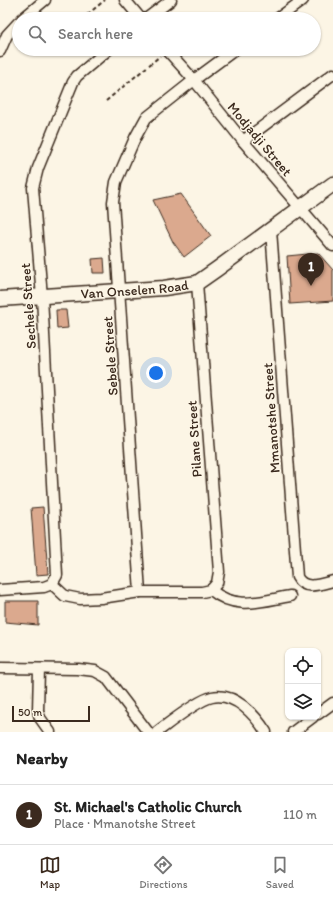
<!DOCTYPE html>
<html lang="en">
<head>
<meta charset="utf-8">
<style>
	:root { --surface:#fff; --page:#f2f2f2; --text:#222; --muted:#767676; --line:#e0e0e0; --accent:#3b2a1e }
	body { margin:0; font-family:Itim,sans-serif; background:var(--page); color:var(--text) }
	.controls { position:absolute; right:12px; bottom:12px; display:grid; overflow:hidden; border-radius:8px; box-shadow:0 1px 3px #0004 }
	.controls button { width:36px; height:36px; display:grid; place-items:center; padding:0; border:0; border-bottom:1px solid var(--line); background:var(--surface); color:var(--text); font:20px sans-serif }
	.scale { position:absolute; left:12px; bottom:10px; width:78px; box-sizing:border-box; padding-left:4px; border:2px solid #3b2a1e; border-top:0; font-size:11px; line-height:14px; white-space:nowrap; color:#3b2a1e; -webkit-text-stroke:3px #fcf5e5; paint-order:stroke }
	.you { position:absolute; left:156px; top:373px; width:14px; height:14px; margin:-10px; border:3px solid #fff; border-radius:50%; background:#1a73e8; box-shadow:0 0 0 6px #1a73e833 }
	.badge { display:grid; place-items:center; width:26px; height:26px; border-radius:50%; background:var(--accent); color:#fff; font-size:13px; font-weight:700 }
	.pin { position:absolute; translate:-50% -33px; filter:drop-shadow(0 1px 2px #0008) }
	.pin::after { content:''; position:absolute; top:21px; width:14px; height:12px; background:inherit; clip-path:polygon(0 0,100% 0,50% 100%) }
	.list { margin:0; padding:0; list-style:none }
	h2 { display:flex; justify-content:space-between; align-items:center; height:52px; margin:0; padding:0 16px; font-size:17px }
	h2 small { font-size:13px; font-weight:400; color:var(--muted) }
	.list li { display:grid; grid-template-columns:26px 1fr auto; gap:12px; align-items:center; box-sizing:border-box; height:60px; padding:0 16px; border-top:1px solid var(--line) }
	.list b { display:block; font-size:15px; white-space:nowrap }
	.list p { margin:0; font-size:13px; white-space:nowrap; color:var(--muted) }
	.list em { font-size:13px; font-style:normal; color:var(--muted) }
	.icon { flex:none; width:22px; height:22px; fill:none; stroke:currentColor; stroke-width:2; stroke-linecap:round; stroke-linejoin:round }
	.map { position:relative; flex:none; width:333px; height:732px; overflow:hidden }
	.search { position:absolute; background:var(--surface); box-shadow:0 1px 3px #0004; left:12px; right:12px; top:12px; height:44px; display:flex; align-items:center; gap:10px; box-sizing:border-box; padding:0 14px; border-radius:22px; color:var(--muted); font-size:15px }
	.sheet { height:112px; background:var(--surface) }
	nav { display:flex; justify-content:space-around; align-items:center; box-sizing:border-box; height:56px; border-top:1px solid var(--line); background:var(--surface); font-size:11px; color:var(--muted) }
	nav a { display:grid; justify-items:center; gap:2px }
	nav .on { color:var(--accent) }
	.map>svg:first-child { display:block }
</style>
</head>
<body>
<div class="map">
<svg width="333" height="732" viewBox="0 0 333 732">
	<rect width="100%" height="100%" fill="#fcf5e5"/>
	<filter id="ink" filterUnits="userSpaceOnUse"><feTurbulence type="fractalNoise" baseFrequency=".025" numOctaves="2"/><feDisplacementMap in="SourceGraphic" scale="8" xChannelSelector="R" yChannelSelector="G"/><feConvolveMatrix kernelMatrix="1 2 1 2 8 2 1 2 1" color-interpolation-filters="sRGB"/></filter>
	<g filter="url(#ink)">
		<g fill="#dba98e" stroke="#3b2a1e">
			<path d="M181,194L211,236L184,257L173,242L153,200Z"/>
			<path d="M318,253L333,270V301L290,304L287,256Z"/>
			<path d="M104,258L105,273H93L92,259Z"/>
			<path d="M56,310H66L68,328L57,329Z"/>
			<path d="M43,507L48,574L36,575L31,508Z"/>
			<path d="M5,601H38V625L5,622Z"/>
		</g>
		<g fill="none" stroke-linecap="round" stroke-linejoin="round">
			<g stroke="#3b2a1e" stroke-width="13">
				<g id="street">
					<path d="M125,0L141,19"/>
					<path d="M22,19L45,0"/>
					<path d="M146,19L171,0"/>
					<path d="M277,19L303,0"/>
					<path d="M166,49L194,80L243,141L333,246"/>
					<path d="M0,51L7,35L19,22"/>
					<path d="M243,141L333,74"/>
					<path d="M271,230L297,577C304,591 321,584 333,581"/>
					<path d="M197,283L219,572L217,583L211,590"/>
					<path d="M52,584L57,575L42,297L33,188L38,168L73,82L77,76L109,49"/>
					<path d="M52,584L65,596L80,599L101,598L140,592H202L211,590"/>
					<path d="M0,590L44,587L52,584"/>
					<path d="M211,590C236,611 261,601 290,596"/>
					<path d="M140,592L113,202L116,182L135,138L146,118L194,80L236,49"/>
					<path d="M0,668L78,669L95,671L106,677L148,732"/>
					<path d="M39,669L38,711L40,718L50,732"/>
					<path d="M318,714L333,703"/>
					<path d="M157,732C169,723 198,700 212,697C235,692 255,715 266,732"/>
					<path d="M293,732L313,717"/>
				</g>
			</g>
			<g stroke="#3b2a1e" stroke-width="17">
				<g id="secondary">
					<path id="s1" d="M0,299L164,288L197,283L217,269L333,184"/>
				</g>
			</g>
			<g stroke="#3b2a1e" stroke-width="2" stroke-dasharray="4 3" stroke-linecap="butt">
				<path d="M82,19L105,0"/>
				<path d="M106,101L160,56"/>
			</g>
			<use href="#street" stroke="#fcf5e5" stroke-width="10"/>
			<use href="#secondary" stroke="#fcf5e5" stroke-width="14"/>
		</g>
	</g>
	<g text-anchor="middle" stroke-width="3" stroke-linejoin="round" paint-order="stroke">
		<g font-size="14" fill="#3b2a1e" stroke="#fcf5e5">
			<text transform="translate(260 139) rotate(50)" y="5">Modjadji Street</text>
			<text dy="5" stroke="none"><textPath href="#s1" startOffset="135">Van Onselen Road</textPath></text>
			<text transform="translate(28 306) rotate(-94)" y="5">Sechele Street</text>
			<text transform="translate(110 356) rotate(-94)" y="5">Sebele Street</text>
			<text transform="translate(271 418) rotate(-94)" y="5">Mmanotshe Street</text>
			<text transform="translate(194 439) rotate(-94)" y="5">Pilane Street</text>
		</g>
	</g>
</svg>
<div class="controls">
<button><svg class="icon" aria-label="locate" viewBox="0 0 24 24"><circle cx="12" cy="12" r="6"/><path d="M12 2v4M12 18v4M2 12h4M18 12h4"/></svg></button>
<button><svg class="icon" aria-label="layers" viewBox="0 0 24 24"><path d="M12 4l9 5-9 5-9-5zM3 14l9 5 9-5"/></svg></button>
</div>
<div class="scale">50 m</div>
<div class="you"></div>
<div class="pin badge" style="left:311px;top:286px">1</div>
<div class="search"><svg class="icon" aria-label="search" viewBox="0 0 24 24"><circle cx="10" cy="10" r="6"/><path d="M15 15l6 6"/></svg>Search here</div>
</div>
<section class="sheet">
<h2>Nearby<small></small></h2>
<ul class="list">
<li><span class="badge">1</span><div><b>St. Michael's Catholic Church</b><p>Place · Mmanotshe Street</p></div><em>110 m</em></li>
</ul>
</section>
<nav>
<a class="on"><svg class="icon" aria-label="map" viewBox="0 0 24 24"><path d="M3 6l6-2 6 2 6-2v14l-6 2-6-2-6 2zM9 4v14M15 6v14"/></svg>Map</a>
<a><svg class="icon" aria-label="directions" viewBox="0 0 24 24"><path d="M12 3l9 9-9 9-9-9zM9 14v-3h6M13 9l2 2-2 2"/></svg>Directions</a>
<a><svg class="icon" aria-label="saved" viewBox="0 0 24 24"><path d="M7 4h10v16l-5-4-5 4z"/></svg>Saved</a>
</nav>
</body>
</html>
